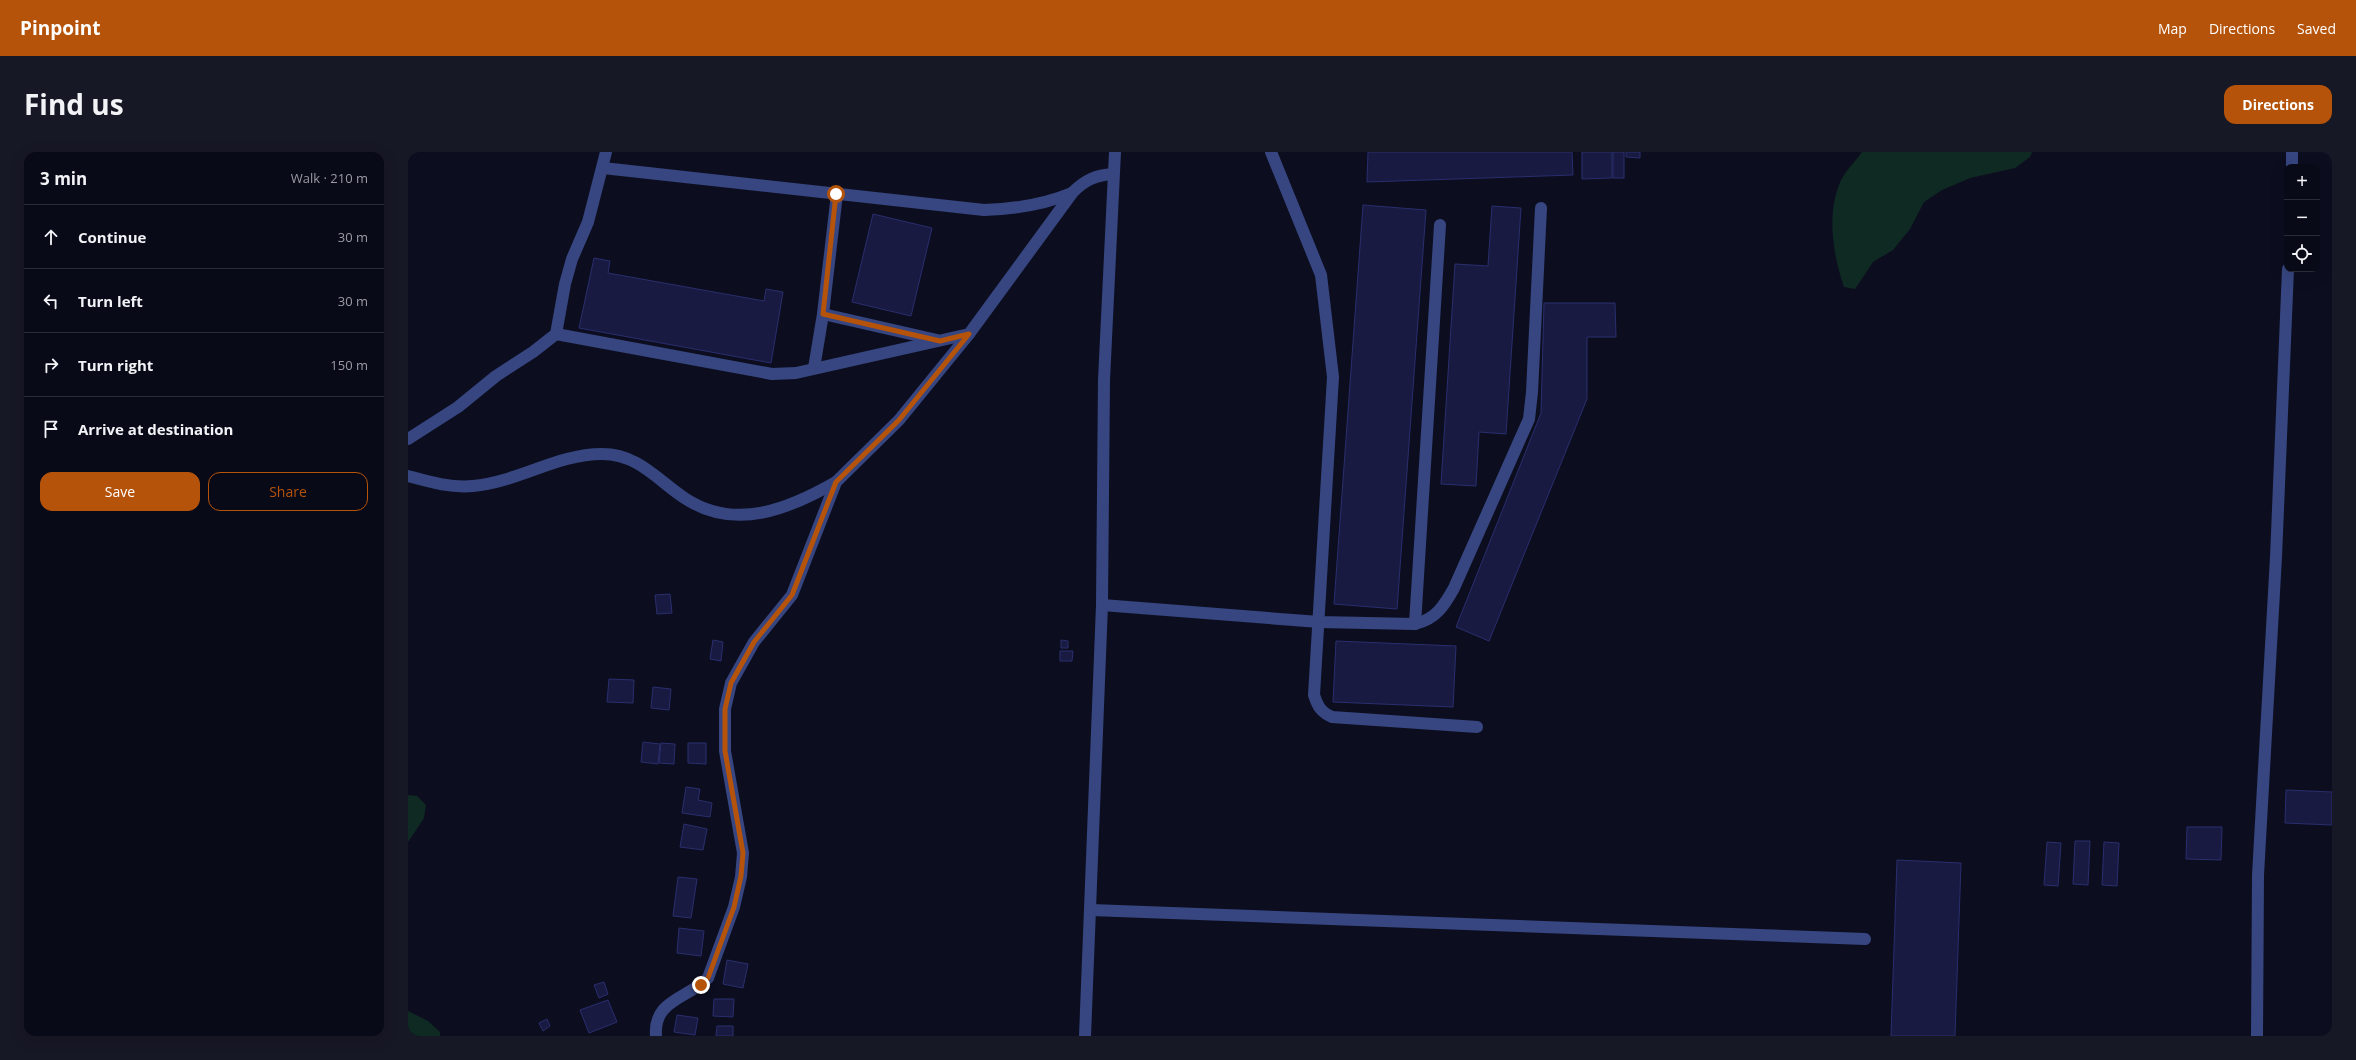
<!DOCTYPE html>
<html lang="en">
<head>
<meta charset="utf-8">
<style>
	:root { --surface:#090a18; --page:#171825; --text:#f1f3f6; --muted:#999aa2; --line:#292b37; --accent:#b45309 }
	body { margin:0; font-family:"Open Sans",sans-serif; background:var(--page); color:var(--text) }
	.controls { position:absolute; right:12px; top:12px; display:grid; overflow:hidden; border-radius:8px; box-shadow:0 4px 16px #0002 }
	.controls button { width:36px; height:36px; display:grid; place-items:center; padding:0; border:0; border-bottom:1px solid var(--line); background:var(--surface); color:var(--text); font:20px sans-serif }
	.stop { position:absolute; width:12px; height:12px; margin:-9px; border:3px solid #b45309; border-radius:50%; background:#fff }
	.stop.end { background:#b45309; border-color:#fff; box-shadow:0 1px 4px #0008 }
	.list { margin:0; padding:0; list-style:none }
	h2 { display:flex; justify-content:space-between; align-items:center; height:52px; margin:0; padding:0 16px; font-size:17px }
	h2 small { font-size:13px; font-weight:400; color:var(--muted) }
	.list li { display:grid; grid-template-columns:26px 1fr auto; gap:12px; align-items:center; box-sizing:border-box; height:64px; padding:0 16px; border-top:1px solid var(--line) }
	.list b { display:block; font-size:15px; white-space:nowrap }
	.list em { font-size:13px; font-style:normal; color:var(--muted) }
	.actions { display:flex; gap:8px; padding:12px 16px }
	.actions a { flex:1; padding:9px 0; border:1px solid var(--accent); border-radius:12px; text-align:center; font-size:14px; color:var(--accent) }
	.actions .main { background:var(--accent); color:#fff }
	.icon { flex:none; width:22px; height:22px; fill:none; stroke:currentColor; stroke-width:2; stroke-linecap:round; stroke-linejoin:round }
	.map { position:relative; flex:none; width:1924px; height:884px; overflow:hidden; border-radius:12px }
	header { display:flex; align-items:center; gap:24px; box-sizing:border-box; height:56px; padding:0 20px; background:var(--accent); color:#fff }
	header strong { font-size:19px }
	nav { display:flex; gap:22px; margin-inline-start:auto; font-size:14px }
	.intro { display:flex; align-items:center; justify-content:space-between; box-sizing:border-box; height:96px; padding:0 24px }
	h1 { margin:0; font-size:28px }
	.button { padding:10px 18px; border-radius:12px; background:var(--accent); color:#fff; font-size:14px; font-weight:700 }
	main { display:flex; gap:24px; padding:0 24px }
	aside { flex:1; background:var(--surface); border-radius:12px; box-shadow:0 4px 16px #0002 }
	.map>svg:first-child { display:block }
</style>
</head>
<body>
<header>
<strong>Pinpoint</strong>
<nav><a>Map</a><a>Directions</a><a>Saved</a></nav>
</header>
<div class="intro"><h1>Find us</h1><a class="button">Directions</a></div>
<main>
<aside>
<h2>3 min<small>Walk · 210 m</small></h2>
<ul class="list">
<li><svg class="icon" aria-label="ahead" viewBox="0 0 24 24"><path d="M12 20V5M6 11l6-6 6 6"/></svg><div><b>Continue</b></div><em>30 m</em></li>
<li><svg class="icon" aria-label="left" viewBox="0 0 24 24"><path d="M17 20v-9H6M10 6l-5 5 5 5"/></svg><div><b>Turn left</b></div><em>30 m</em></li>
<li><svg class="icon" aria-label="right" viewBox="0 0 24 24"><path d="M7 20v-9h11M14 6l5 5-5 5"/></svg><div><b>Turn right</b></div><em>150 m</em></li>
<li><svg class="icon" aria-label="arrive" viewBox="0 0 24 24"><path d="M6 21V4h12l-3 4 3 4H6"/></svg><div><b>Arrive at destination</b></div></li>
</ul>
<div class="actions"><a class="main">Save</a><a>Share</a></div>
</aside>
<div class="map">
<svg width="1924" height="884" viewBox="0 0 1924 884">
	<rect width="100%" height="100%" fill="#0c0e20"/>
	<g fill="#0f2a22">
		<path d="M1454,0H1624L1622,5L1607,16L1562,26L1534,38L1516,50L1502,77L1485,98L1465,110L1447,137L1436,135C1425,103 1419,64 1431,33C1435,21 1447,10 1454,0Z"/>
		<path d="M0,643L9,644L18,653L16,666L0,690Z"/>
		<path d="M0,859L20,869L32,880V884H0Z"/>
	</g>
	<g fill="#181a41" stroke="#2a2e6d">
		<path d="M960,0H1164L1165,23L959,30Z"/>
		<path d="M1174,0H1204V26L1174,27Z"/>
		<rect x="1205" y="0" width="11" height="26"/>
		<path d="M1218,0H1232V6L1218,5Z"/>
		<path d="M955,53L1018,58L989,457L926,452Z"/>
		<path d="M1084,54L1113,56L1098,282L1071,280L1068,334L1033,332L1047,112L1080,114Z"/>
		<path d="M465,62L524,76L503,164L444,150Z"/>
		<path d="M186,106L202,109L200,121L356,149L358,137L375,140L363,211L171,176Z"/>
		<path d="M1136,151H1207L1208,185H1179V247L1081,489L1048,475L1133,261Z"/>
		<path d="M262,442L264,461L249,462L247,443Z"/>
		<path d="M305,488L315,490L313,509L302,507Z"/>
		<path d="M653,488L660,489V496H653Z"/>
		<path d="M928,489L1048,494L1045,555L925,550Z"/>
		<path d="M652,499H665L664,509H652Z"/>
		<path d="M201,527L226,528L225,551L199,550Z"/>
		<path d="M245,535L263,537L261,558L243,556Z"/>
		<path d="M235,590L252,592L250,612L233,610Z"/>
		<path d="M253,591L267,592L266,612L251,611Z"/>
		<path d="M280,591H298V612L280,611Z"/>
		<path d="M278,635L292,637L290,648L304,651L302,665L274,661Z"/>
		<path d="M1878,638L1924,640V673L1877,671Z"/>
		<path d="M276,672L299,677L295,698L272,695Z"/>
		<path d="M1779,675H1814L1813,708L1778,707Z"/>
		<path d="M1667,689H1682L1680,733L1665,732Z"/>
		<path d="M1639,690L1653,691L1650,734L1636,733Z"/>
		<path d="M1696,690L1711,691L1709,734L1694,733Z"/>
		<path d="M1489,708L1553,711L1547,884H1483Z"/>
		<path d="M270,725L289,727L283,766L265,764Z"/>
		<path d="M271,776L296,779L293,804L269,801Z"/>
		<path d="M319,808L340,812L335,836L315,832Z"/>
		<path d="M196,830L200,842L191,846L186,833Z"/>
		<path d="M306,847H326L325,865L305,864Z"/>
		<path d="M200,848L209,870L181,881L172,858Z"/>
		<path d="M269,863L290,866L287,883L266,880Z"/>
		<path d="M139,867L142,874L135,879L131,871Z"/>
		<path d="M309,874H325V884H308Z"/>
	</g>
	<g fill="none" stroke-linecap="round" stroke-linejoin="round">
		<g stroke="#374680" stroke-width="12">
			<path d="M863,0L913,123L925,225L906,543C910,555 913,560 924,565L1069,575"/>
			<path d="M1884,15V0"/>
			<path d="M195,16L576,58C607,57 635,53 664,41"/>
			<path d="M429,42L415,162L529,188"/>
			<path d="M148,182L364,222L388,221L561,182L665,40C677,28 688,23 705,22"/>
			<path d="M406,216L415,162"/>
			<path d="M0,287L50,255L88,224L125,200L148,182L157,132L164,107L180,70L198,0"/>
			<path d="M0,324C22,330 42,336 65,334C110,330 149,302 194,302C231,302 250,329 278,347C328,379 381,357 428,330"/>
			<path d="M694,453L911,470L1007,472C1028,467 1036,454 1046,436L1121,267L1124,240L1133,56"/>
			<path d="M1007,472L1032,73"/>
			<path d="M683,758L1457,787"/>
			<path d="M248,884C245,848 279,847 300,826L326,755L333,725L335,701L317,599V557L323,531L346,490L384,443L428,330L491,268L561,182"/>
			<path d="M677,884L694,453L696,228L707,0"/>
			<path d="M1849,884L1850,723L1868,405L1880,117"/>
		</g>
	</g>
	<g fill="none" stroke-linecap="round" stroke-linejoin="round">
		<path stroke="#b45309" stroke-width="5" d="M293,833L300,826L326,755L333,724L335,701L317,599V557L323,531L346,490L384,443L428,330L491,268L561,182L532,189L415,162L428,42"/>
	</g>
</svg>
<div class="controls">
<button>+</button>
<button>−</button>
<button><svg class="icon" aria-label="locate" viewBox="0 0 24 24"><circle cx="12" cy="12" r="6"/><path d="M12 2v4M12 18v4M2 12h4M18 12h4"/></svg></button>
</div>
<div class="stop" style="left:428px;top:42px"></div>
<div class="stop end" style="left:293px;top:833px"></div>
</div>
</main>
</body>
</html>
